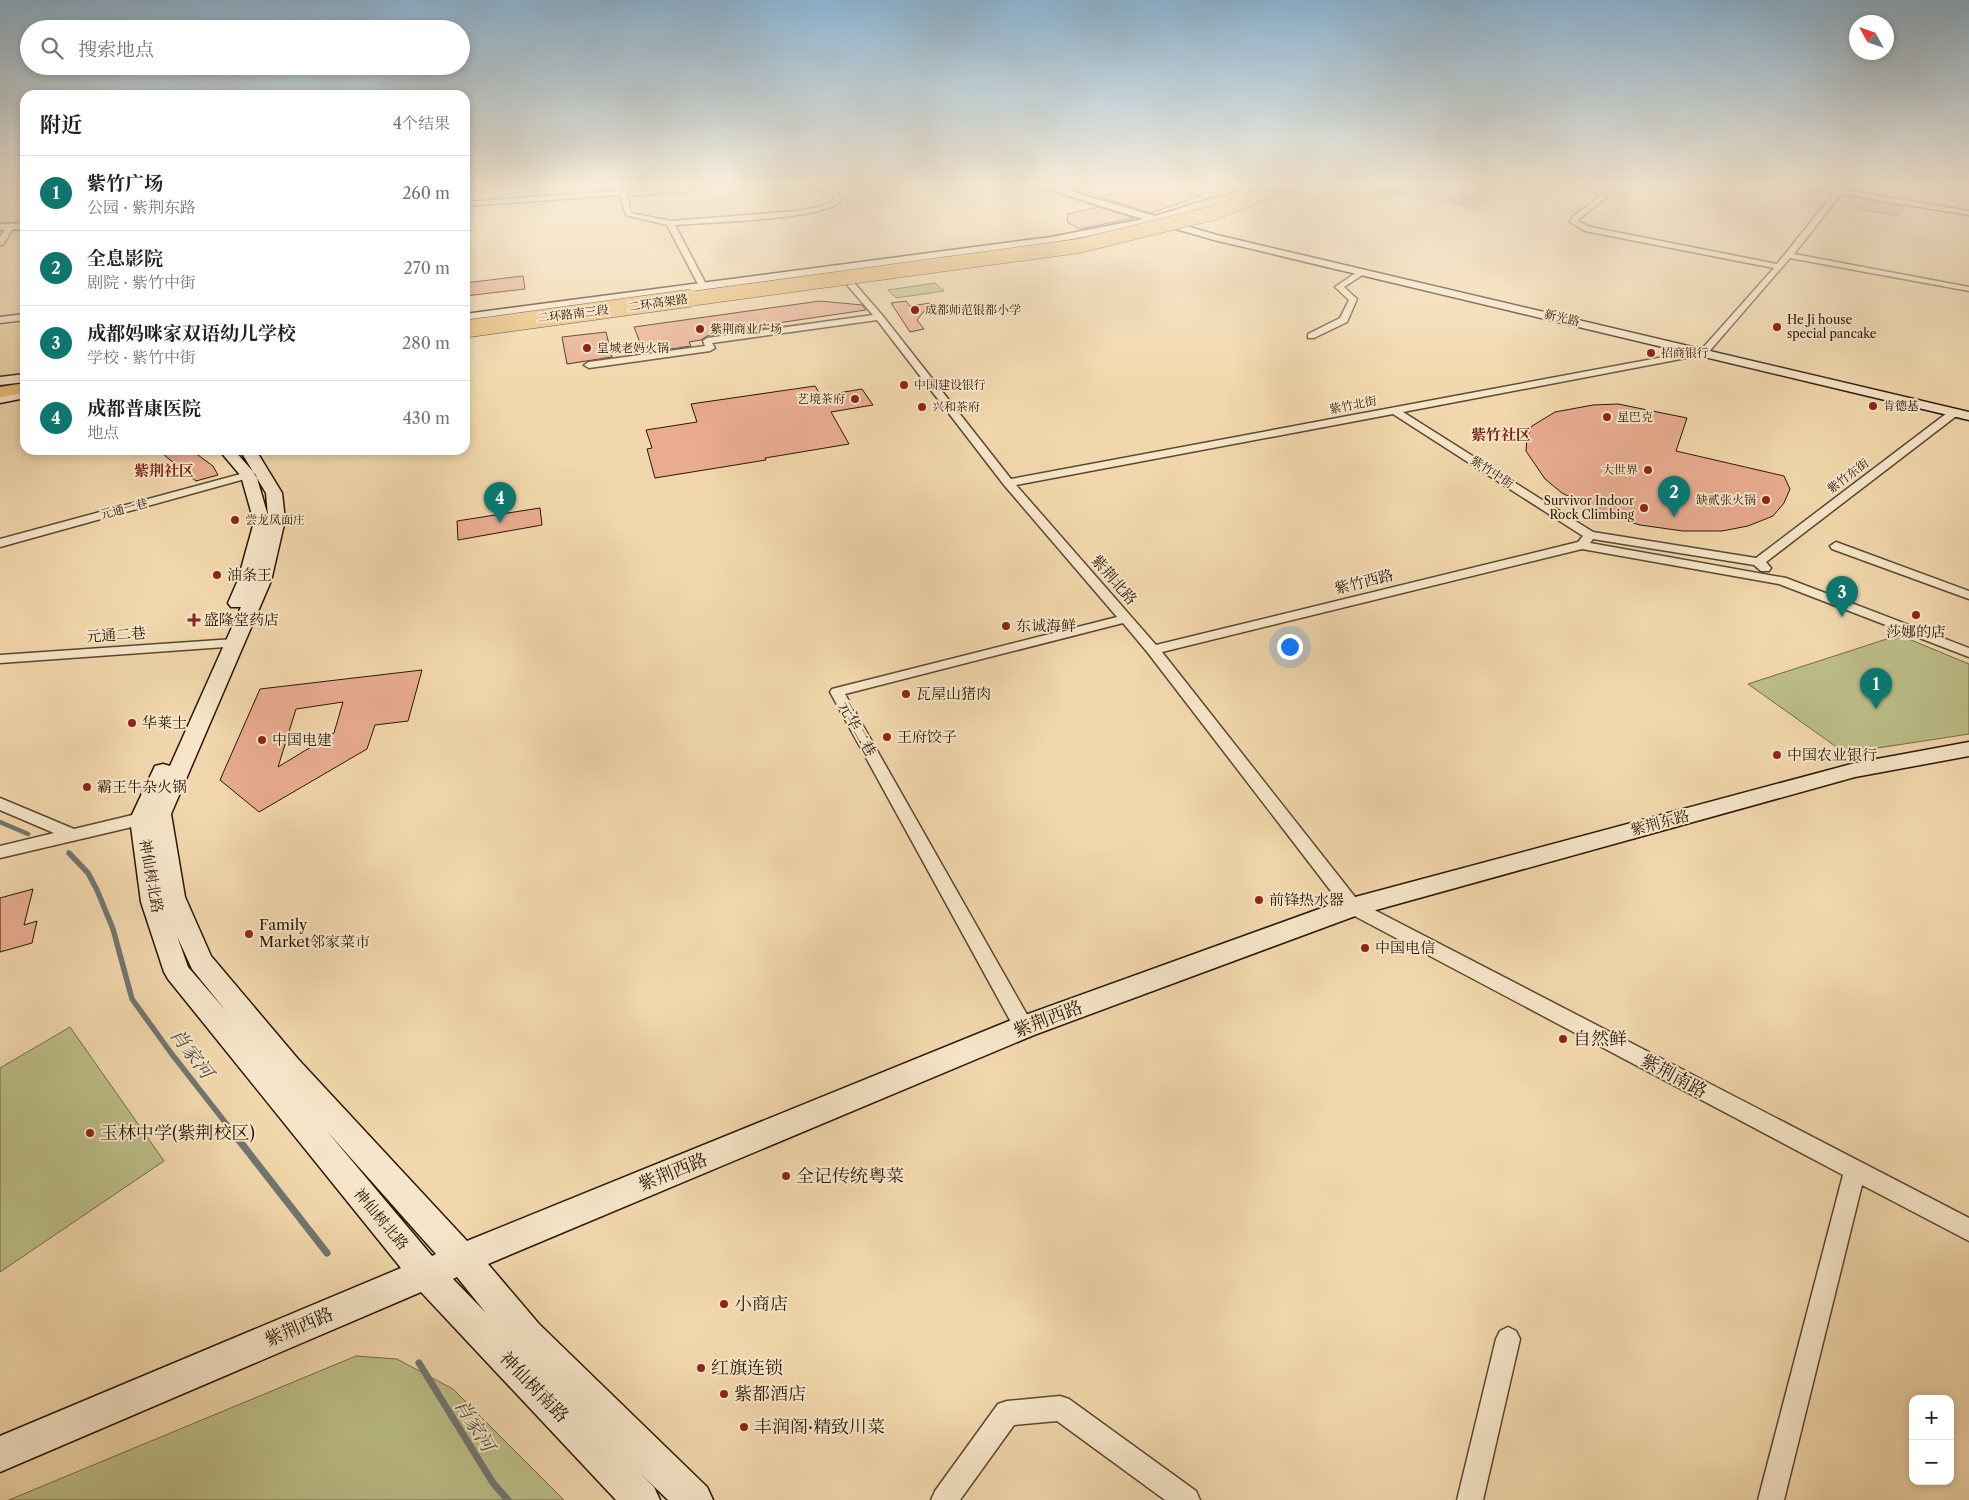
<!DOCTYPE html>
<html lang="zh">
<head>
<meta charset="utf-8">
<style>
	:root { --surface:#fff; --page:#f6f6f6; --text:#202124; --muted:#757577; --line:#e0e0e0; --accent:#0f766e }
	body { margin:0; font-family:"Libre Caslon Text","Noto Serif SC",serif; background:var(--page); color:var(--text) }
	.controls { position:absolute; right:15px; bottom:15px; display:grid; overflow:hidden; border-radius:10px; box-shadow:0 2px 8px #0003 }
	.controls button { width:45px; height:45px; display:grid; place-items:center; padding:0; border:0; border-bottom:1px solid var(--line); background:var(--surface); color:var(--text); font:25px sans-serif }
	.compass { position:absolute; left:1849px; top:15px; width:45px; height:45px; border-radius:50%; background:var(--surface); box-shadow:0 2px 8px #0003; rotate:310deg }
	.you { position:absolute; left:1289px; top:646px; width:18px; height:18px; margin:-12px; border:4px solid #fff; border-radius:50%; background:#1a73e8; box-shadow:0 0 0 8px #1a73e833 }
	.badge { display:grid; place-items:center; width:32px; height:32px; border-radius:50%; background:var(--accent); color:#fff; font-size:16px; font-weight:700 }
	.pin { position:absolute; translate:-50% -41px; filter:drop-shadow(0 1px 2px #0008) }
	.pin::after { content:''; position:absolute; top:26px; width:18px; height:15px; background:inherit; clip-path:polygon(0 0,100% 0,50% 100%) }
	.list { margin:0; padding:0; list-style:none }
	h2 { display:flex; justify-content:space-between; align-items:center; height:65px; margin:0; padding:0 20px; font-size:21px }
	h2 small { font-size:16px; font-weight:400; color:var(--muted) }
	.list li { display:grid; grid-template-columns:32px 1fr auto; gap:15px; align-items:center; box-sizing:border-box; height:75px; padding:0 20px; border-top:1px solid var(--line) }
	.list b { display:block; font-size:19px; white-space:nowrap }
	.list p { margin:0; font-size:16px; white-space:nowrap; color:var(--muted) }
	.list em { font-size:16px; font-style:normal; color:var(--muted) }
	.icon { flex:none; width:28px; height:28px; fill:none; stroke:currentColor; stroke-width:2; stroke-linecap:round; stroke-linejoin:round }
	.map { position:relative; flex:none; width:1969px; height:1500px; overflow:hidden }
	.search { position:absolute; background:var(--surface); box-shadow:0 2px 8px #0003; left:20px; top:20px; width:450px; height:55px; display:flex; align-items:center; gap:12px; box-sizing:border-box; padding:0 18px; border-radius:28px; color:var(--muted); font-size:19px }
	.panel { position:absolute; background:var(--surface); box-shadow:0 2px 8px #0003; left:20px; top:90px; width:450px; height:365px; border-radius:15px }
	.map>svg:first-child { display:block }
</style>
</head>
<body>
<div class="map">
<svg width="1969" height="1500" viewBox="0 0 1969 1500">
	<rect width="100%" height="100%" fill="#f1d7ab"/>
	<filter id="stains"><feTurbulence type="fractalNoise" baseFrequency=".004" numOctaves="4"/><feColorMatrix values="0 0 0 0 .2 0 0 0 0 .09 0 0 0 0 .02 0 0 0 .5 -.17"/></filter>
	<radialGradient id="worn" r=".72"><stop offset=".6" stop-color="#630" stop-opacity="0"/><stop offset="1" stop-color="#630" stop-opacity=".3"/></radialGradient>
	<g fill="#bcbe87" stroke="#726a48">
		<path d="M1863,200L1904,207L1899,216L1857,209Z"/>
		<path d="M935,283L944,291L896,298L888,290Z"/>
		<path d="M1899,635L1969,664V734L1845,753L1748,684Z"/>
		<path d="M70,1027L164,1161L0,1272V1068Z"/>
		<path d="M356,1356L397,1359L453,1389L564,1500H9Z"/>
	</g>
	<path fill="#a1b6b6" stroke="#717671" d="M1445,184L1486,197L1475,207L1403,194L1386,197L1369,193L1382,185Z"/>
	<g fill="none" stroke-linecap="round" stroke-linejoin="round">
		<path stroke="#656660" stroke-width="1" d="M1384,184L1383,190L1385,192L1404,189L1470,200L1469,196L1453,191L1451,184"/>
		<path stroke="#717671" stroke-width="4.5" d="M0,822L28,834"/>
		<path stroke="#717671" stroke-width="5.5" d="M69,853L88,873L97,890L113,929L132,999L171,1053L239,1140"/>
		<g stroke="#717671" stroke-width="7">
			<path d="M238,1139L327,1253"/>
			<path d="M419,1363L493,1483L508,1500"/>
		</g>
	</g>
	<g fill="#e9ac91" stroke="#291609" fill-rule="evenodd">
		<path d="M1141,184L1164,187L1201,196L1151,213L1100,197Z"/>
		<path d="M1099,207L1134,218L1080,229L1067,222L1068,214Z"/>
		<path d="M523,276L525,289L465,296V283Z"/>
		<path d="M820,301L862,305L866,310L764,325L766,328L707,336L701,340L689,342L691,346L644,353L634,327Z"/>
		<path d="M906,301L910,306L931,303L917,320L924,329L910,332L891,303Z"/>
		<path d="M606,332L612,357L567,364L562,337Z"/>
		<path d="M815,386L821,396L862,389L873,405L831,412L849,444L765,458L766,460L655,478L647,449L652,448L646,430L697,422L691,404Z"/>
		<path d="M1618,404L1687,418L1676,451L1784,476L1790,489L1784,503L1773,516L1748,526L1722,531H1683L1640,525L1607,515L1562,493L1545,479L1526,451L1527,438L1532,426L1555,412L1593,405Z"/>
		<path d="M158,450H191L213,466L218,475L196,481Z"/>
		<path d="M540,508L542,525L458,540L457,521Z"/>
		<path d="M422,670L408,721L375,725L367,749L259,812L220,780L260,689ZM343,702L334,733L278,767L296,709Z"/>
		<path d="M33,889L24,925L37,921L32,943L0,952V898Z"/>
	</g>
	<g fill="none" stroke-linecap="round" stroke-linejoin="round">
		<g stroke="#5b4632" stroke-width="3">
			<g id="street">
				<path d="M608,184H616L625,192L709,184L684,192L627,196L631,213L670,221L798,211L823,206L834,201V197L805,184H815L839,195L840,202C819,220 708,222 675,225L707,286L703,288L699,286L667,225L626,215L620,195L465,206V202L616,191Z"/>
				<path d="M1592,184H1598V188L1607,197L1579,219L1578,221L1590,227L1777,264L1834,193L1790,184H1808L1837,189L1841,184H1848L1843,190L1969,211V215L1841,194L1794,254L1969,287V291L1790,258L1707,354L1403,412L1593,532L1756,558L1951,410H1959V414L1766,562L1771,568L1769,571H1761L1754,565L1593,539L1590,543L1786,578L1969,648V657L1779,584L1582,549L1162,652L1359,902L1969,1218V1241L1862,1185L1784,1500H1758L1843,1175L1347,912L1148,653L1123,623L845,694L1034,1027L1031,1033L1024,1035L1017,1033L830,692L832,689L1117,617L1004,485L877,320L712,343L715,348L710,351L589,368L584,365L589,362L705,346L703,341L707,338L873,315L842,279L849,277L882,315L1011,479L1701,350L1774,268L1585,231L1570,222L1573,216L1600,197L1592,189ZM1393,414L1583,536L1578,542L1156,645L1016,485Z"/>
				<path d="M7,225L14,227L3,245H0V237Z"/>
				<path d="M1360,270L1367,272L1344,287L1357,299L1347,322L1314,338H1308V334L1340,318L1349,300L1335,287Z"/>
				<path d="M25,314V320L0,323V317Z"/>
				<path d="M248,472L253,475L252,477L0,547V539Z"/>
				<path d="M1836,542L1969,591V599L1832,549L1830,546Z"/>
				<path d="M234,639L239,640L241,643L239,646L0,663V655Z"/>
				<path d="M0,798L74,829L149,811L155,813L157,817L155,821L149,823L0,858V846L54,833L0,810Z"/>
				<path d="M1508,1327L1516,1331L1520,1339L1483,1500H1457L1496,1339L1500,1331Z"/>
				<path d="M1060,1396L1069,1399L1196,1491L1200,1500H1165L1057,1421L1014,1425L960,1500H931L935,1491L998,1404L1007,1401Z"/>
			</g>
		</g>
		<g stroke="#291609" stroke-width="3">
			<g id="secondary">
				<path d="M499,184L495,187L465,191V185Z"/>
				<path d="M1030,184H1046L1155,216L1212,198H1218V202L1166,220L1217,235L1969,412V420L1214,240L1155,223L1051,243L465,322V314L1051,237L1143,219Z"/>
				<path d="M25,223V229L0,230V224Z"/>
				<path d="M25,374V382L0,385V377Z"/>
				<path d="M25,390V398L0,403V395Z"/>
				<path d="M219,450H234L256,475L268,516L266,493L240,450H255L257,452L282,493L285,520L271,581L171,814L185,897L211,956L298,1059L467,1241L1014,1019L1344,900L1855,763L1969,742V756L1855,777L1358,915L1034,1035L488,1264L539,1324L707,1487L713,1500H668L640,1473L654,1487L660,1500H616L421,1292L0,1472V1436L401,1268L168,979L164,972L141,902L130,819L155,766L163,764L170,766L241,607H231L228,603L238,580L254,522L241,476ZM177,936L192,969L226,1011L188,967ZM326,1130L436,1254L432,1256ZM457,1277L486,1313L453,1279Z"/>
			</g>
		</g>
		<g stroke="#291609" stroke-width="2">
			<g id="highway">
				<path d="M1251,184H1268L1237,200L1191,213L1185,209L1186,206L1229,194Z"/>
				<path d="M25,383V393L0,397V387Z"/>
			</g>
		</g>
		<use href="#street" fill="#f6e5c8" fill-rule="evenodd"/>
		<use href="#secondary" fill="#f6e5c8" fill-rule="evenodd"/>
		<use href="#highway" fill="#e8bc76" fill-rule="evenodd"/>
		<g stroke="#291609" stroke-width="15" stroke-linecap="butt">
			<path id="highway-bridge-far1" d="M682,300L1079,246L1213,213L1291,184"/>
		</g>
		<g stroke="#291609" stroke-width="18" stroke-linecap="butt">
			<path id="highway-bridge" d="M465,329L691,298"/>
		</g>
		<use href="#highway-bridge-far1" stroke="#e8bc76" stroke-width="14"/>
		<use href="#highway-bridge" stroke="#e8bc76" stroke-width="17"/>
	</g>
	<linearGradient id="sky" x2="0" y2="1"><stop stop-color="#8bb5d4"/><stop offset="0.47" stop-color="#f9edd9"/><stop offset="1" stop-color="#f9edd9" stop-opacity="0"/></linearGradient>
	<rect width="1969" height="394" fill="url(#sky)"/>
	<g fill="#8f2418" stroke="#f6e5c8" stroke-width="2">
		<circle cx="915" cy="310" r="5"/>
		<circle cx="1777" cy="327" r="5"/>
		<circle cx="700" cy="329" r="5"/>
		<circle cx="587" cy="348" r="5"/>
		<circle cx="1651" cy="353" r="5"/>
		<circle cx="904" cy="385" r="5"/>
		<circle cx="855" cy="399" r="5"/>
		<circle cx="1873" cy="406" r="5"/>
		<circle cx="922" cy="407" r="5"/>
		<circle cx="1607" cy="417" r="5"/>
		<circle cx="1648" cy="470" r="5"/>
		<circle cx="1766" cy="500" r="5"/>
		<circle cx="1644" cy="508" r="5"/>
		<circle cx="235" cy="520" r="5"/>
		<circle cx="217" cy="575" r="5"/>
		<circle cx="1916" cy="615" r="5"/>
		<path d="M191.5 612.5h5v5h5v5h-5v5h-5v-5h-5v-5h5z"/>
		<circle cx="1006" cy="626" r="5"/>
		<circle cx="906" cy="694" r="5"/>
		<circle cx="132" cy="723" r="5"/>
		<circle cx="887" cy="737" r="5"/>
		<circle cx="262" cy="740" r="5"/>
		<circle cx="1777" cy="755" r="5"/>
		<circle cx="87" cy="787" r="5"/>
		<circle cx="1259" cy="900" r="5"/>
		<circle cx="249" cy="934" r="5"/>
		<circle cx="1365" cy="948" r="5"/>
		<circle cx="1563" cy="1039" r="5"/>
		<circle cx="90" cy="1133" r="5"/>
		<circle cx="786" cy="1176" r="5"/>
		<circle cx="724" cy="1304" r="5"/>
		<circle cx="701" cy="1368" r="5"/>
		<circle cx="724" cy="1394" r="5"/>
		<circle cx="744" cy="1427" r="5"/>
	</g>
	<g text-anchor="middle" stroke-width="4" stroke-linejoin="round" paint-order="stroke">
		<g font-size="12" fill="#291609" stroke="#f6e5c8">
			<text transform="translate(658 303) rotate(-8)" y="4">二环高架路</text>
			<text transform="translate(573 314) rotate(-7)" y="4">二环路南三段</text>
			<text transform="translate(1562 318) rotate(13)" y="4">新光路</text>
			<text transform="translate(1353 405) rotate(-11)" y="4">紫竹北街</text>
			<text transform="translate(1492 472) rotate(33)" y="4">紫竹中街</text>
			<text transform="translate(1848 476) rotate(-37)" y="4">紫竹东街</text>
			<text transform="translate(124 509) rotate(-15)" y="4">元通一巷</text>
		</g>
		<g font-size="12" fill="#291609" stroke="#f6e5c8" text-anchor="start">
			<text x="925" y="314">成都师范银都小学</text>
			<text x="1787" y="324">He Ji house<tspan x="1787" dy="14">special pancake</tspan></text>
			<text x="710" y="333">紫荆商业广场</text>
			<text x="597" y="352">皇城老妈火锅</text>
			<text x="1661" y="357">招商银行</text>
			<text x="914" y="389">中国建设银行</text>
			<text x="845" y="403" text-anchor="end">艺境茶府</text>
			<text x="1883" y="410">肯德基</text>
			<text x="932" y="411">兴和茶府</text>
			<text x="1617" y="421">星巴克</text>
			<text x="1638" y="474" text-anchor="end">大世界</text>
			<text x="1756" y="504" text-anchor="end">缺贰张火锅</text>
			<text x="1634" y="505" text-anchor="end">Survivor Indoor<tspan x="1634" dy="14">Rock Climbing</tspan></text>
			<text x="245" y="524">尝龙凤面庄</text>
		</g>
		<g font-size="15" font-weight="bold" fill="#7a1f14" stroke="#f6e5c8">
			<text x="1501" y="440">紫竹社区</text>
			<text x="164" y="476">紫荆社区</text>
		</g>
		<g font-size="15" fill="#291609" stroke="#f6e5c8" text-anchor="start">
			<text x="227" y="580">油条王</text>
			<text x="204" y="625">盛隆堂药店</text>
			<text x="1016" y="631">东诚海鲜</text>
			<text x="1916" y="637" text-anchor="middle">莎娜的店</text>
			<text x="916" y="699">瓦屋山猪肉</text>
			<text x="142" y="728">华莱士</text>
			<text x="897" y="742">王府饺子</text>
			<text x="272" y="745">中国电建</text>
			<text x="1787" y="760">中国农业银行</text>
			<text x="97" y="792">霸王牛杂火锅</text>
			<text x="1269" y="905">前锋热水器</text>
			<text x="259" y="930">Family<tspan x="259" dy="17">Market邻家菜市</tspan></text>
			<text x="1375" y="953">中国电信</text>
		</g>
		<g font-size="15" fill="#291609" stroke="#f6e5c8">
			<text transform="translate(1114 580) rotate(49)" y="5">紫荆北路</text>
			<text transform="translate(1364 582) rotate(-14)" y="5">紫竹西路</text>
			<text transform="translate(116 635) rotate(-4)" y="5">元通二巷</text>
			<text transform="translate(857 729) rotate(61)" y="5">元华二巷</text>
			<text transform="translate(1660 823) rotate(-15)" y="5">紫荆东路</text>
			<text transform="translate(151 876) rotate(80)" y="5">神仙树北路</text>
			<text transform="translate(381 1219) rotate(50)" y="5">神仙树北路</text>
		</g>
		<g font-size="18" fill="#291609" stroke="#f6e5c8">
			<text transform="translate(1048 1019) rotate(-21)" y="6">紫荆西路</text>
			<text transform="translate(1674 1076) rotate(28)" y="6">紫荆南路</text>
			<text transform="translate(673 1172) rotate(-22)" y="6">紫荆西路</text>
			<text transform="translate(299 1327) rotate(-23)" y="6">紫荆西路</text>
			<text transform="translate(534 1387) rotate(46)" y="6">神仙树南路</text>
		</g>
		<g font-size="18" fill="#291609" stroke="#f6e5c8" text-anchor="start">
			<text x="1573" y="1045">自然鲜</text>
			<text x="100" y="1139">玉林中学(紫荆校区)</text>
			<text x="796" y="1182">全记传统粤菜</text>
			<text x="734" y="1310">小商店</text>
			<text x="711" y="1374">红旗连锁</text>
			<text x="734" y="1400">紫都酒店</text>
			<text x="754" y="1433">丰润阁·精致川菜</text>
		</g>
		<g font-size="19" font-style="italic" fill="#534e46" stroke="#f6e5c8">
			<text transform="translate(192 1053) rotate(53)" y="7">肖家河</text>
			<text transform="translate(475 1425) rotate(58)" y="7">肖家河</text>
		</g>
	</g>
	<rect width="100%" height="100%" filter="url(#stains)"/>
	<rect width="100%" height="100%" fill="url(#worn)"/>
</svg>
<div class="controls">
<button>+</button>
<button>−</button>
</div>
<svg class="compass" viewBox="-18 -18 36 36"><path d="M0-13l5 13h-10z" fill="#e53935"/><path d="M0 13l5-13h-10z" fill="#757577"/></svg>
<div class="you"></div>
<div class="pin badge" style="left:1876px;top:709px">1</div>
<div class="pin badge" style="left:1674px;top:517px">2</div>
<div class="pin badge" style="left:1842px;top:617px">3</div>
<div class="pin badge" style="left:500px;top:523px">4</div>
<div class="search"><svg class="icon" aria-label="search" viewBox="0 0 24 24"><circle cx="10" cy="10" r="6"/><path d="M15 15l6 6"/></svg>搜索地点</div>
<section class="panel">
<h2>附近<small>4个结果</small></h2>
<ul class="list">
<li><span class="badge">1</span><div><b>紫竹广场</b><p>公园 · 紫荆东路</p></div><em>260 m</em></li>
<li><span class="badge">2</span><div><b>全息影院</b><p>剧院 · 紫竹中街</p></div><em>270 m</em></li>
<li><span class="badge">3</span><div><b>成都妈咪家双语幼儿学校</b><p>学校 · 紫竹中街</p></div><em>280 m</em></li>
<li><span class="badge">4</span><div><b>成都普康医院</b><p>地点</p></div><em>430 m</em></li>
</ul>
</section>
</div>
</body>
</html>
